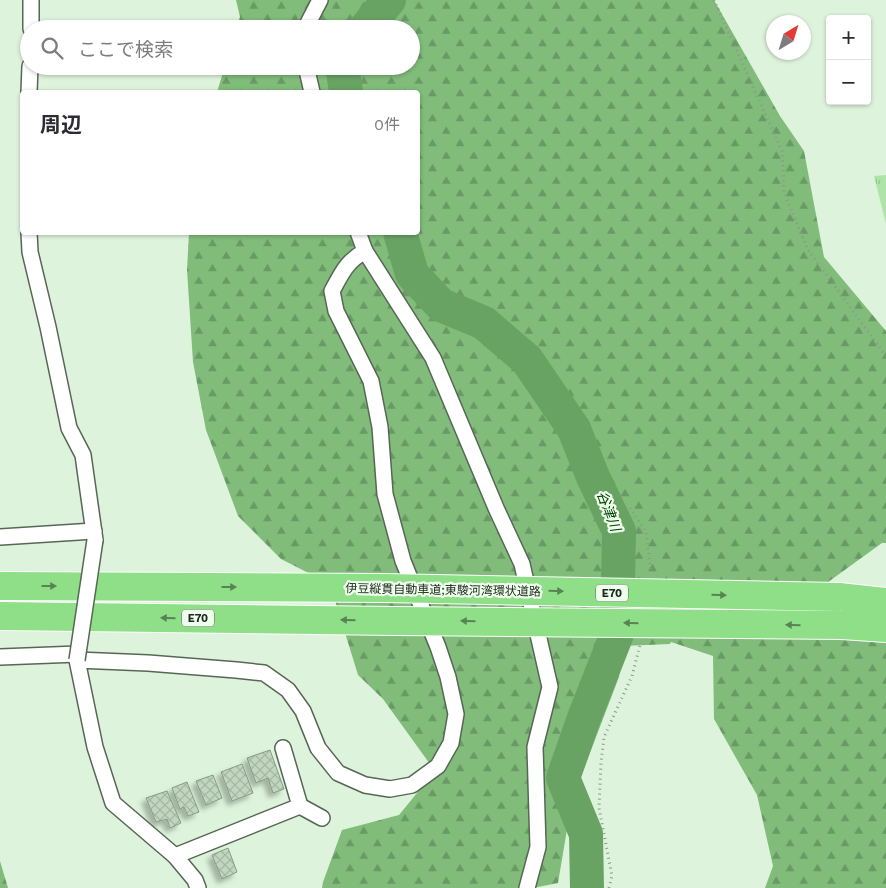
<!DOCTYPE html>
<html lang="ja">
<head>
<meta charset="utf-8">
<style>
	:root { --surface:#fff; --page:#f2f2f3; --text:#2b2b33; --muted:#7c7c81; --line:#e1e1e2 }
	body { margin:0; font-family:"Work Sans","Noto Sans JP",sans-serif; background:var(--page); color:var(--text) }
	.controls { position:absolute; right:15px; top:15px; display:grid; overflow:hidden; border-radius:5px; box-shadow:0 1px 4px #0004 }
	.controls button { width:45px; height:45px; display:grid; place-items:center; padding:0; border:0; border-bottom:1px solid var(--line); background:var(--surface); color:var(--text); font:25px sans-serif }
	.compass { position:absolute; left:766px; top:15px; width:45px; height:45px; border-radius:50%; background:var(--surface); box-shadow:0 1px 4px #0004; rotate:38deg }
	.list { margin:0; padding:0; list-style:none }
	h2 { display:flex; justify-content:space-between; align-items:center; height:65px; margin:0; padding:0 20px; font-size:21px }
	h2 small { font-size:16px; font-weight:400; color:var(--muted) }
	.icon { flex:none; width:28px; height:28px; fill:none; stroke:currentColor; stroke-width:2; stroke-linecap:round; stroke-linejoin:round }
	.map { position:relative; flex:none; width:886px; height:888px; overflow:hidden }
	.search { position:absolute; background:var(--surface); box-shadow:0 1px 4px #0004; left:20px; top:20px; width:400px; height:55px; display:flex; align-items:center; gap:12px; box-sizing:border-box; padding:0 18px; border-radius:28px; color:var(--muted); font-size:19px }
	.panel { position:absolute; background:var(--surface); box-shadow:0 1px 4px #0004; left:20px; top:90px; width:400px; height:145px; border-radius:5px }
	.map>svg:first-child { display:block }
</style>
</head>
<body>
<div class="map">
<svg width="886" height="888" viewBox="0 0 886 888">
	<defs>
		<pattern id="grass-tufts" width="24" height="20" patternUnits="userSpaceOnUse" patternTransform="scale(1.25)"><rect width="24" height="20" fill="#aee4a8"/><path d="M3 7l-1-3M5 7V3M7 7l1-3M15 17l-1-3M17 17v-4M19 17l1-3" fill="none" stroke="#95c490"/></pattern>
		<pattern id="forest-firs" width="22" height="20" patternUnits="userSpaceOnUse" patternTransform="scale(1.25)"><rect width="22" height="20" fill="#81bc7b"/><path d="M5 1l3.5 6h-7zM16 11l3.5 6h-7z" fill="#699964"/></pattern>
		<pattern id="building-cross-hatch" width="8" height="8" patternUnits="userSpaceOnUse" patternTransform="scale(1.25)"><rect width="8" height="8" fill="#c1d6bf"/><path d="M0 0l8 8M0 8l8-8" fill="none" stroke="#a6b8a4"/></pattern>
		<filter id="shadow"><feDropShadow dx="-4.5" dy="4.5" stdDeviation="2.5" flood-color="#0004"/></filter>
	</defs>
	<rect width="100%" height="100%" fill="#def3dc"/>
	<path fill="url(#grass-tufts)" d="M886,175V224L874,176Z"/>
	<g fill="url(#forest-firs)">
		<path d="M236,0H714L780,116L804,151L824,257L886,331V543H882L824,585L830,638L886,640V888H765L773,866L757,795L714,719L713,656L671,642L670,644L622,646L619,677L572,800L558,883L533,888H322L323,882L342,830L399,815L435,771L383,699L358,675L330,584L281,559L238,516L206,430L193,362L187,270L189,233L418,232V92H217L225,66H411V29H236L240,17Z"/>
		<path d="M0,861L8,888H0Z"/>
	</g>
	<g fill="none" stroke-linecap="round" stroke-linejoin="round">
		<g stroke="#69a364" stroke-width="34">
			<path d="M365,29L389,0"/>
			<path d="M344,66L343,72L346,92"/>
			<path d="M400,232L412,274L441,305L484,323L527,360L574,429L593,477L619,531L617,634L584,718L563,778L586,834L587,888"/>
		</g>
	</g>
	<g fill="url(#building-cross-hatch)" stroke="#869a84" filter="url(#shadow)">
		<path d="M270,750L284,789L273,793L268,778L256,783L247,758Z"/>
		<path d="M242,764L253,793L232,801L221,772Z"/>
		<path d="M213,775L222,798L206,805L196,781Z"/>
		<path d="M187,782L199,812L188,816L184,807L180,809L172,788Z"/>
		<path d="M167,791L181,823L170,828L167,819L156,822L146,798Z"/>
		<path d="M228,848L237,872L222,879L212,855Z"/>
	</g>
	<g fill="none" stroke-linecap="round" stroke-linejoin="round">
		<g stroke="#566854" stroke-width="18">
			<g id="street">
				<path d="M31,29V0"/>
				<path d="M305,29L320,0"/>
				<path d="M306,66L312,92"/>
				<path d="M29,92L30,66"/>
				<path d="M29,232L30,252L48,327L69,428L83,455L95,540"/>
				<path d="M358,232L365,251L433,358L496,508L522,564L550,687L535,747L538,847L527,888"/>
				<path d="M0,537L94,531"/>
				<path d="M0,657L78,654"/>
				<path d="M300,806L322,818"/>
				<path d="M175,856L300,806L283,748"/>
				<path d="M198,888L195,880L175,856L113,803L95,747L77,660L148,663L236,670L264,673L288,690L303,711L318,748L338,773L365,785L390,789L412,785L438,766L451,743L456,714L448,677L438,647L403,561L385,494L380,427L371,381L336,311L332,291C342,273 346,262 365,251"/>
			</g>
		</g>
		<g stroke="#fff" stroke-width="30">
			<g id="highway">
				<path d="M0,586L385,588"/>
				<path d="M839,597L886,602"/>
				<path d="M0,616L396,621"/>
				<path d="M842,625L886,628"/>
			</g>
		</g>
		<g stroke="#8a9988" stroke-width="3" stroke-dasharray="1 4" stroke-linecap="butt">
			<path d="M714,0L782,151L784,192L808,250L886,356"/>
			<path d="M630,508L646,532L651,572"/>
			<path d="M609,888L612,876L599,808L601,763L604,737L632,676L640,645"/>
		</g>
		<use href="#street" stroke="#fff" stroke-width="15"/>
		<use href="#highway" stroke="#8fdf88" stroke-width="28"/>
		<g stroke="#566854" stroke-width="18" stroke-linecap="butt">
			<path id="street-bridge" d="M77,660L95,540"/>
		</g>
		<g stroke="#fff" stroke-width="30" stroke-linecap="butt">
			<g id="highway-bridge">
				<path d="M385,588L839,597"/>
				<path d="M396,621L842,625"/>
			</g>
		</g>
		<use href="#street-bridge" stroke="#fff" stroke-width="15"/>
		<use href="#highway-bridge" stroke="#8fdf88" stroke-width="28"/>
	</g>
	<defs><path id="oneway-solid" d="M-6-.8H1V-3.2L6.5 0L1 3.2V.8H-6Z" transform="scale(1.25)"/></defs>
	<g fill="#588454">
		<use href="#oneway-solid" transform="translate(49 586)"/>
		<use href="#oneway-solid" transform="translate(229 587)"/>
		<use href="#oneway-solid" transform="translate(556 591) rotate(1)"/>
		<use href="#oneway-solid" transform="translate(719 595) rotate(1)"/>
		<use href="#oneway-solid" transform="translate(168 618) rotate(-179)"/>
		<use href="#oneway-solid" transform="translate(348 620) rotate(-179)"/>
		<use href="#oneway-solid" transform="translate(468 621) rotate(-179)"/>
		<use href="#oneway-solid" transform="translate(631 623) rotate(-179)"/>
		<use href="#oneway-solid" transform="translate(793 625) rotate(-179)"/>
	</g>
	<g text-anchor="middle" stroke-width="4.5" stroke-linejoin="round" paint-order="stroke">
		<g fill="#eeffec" stroke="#5e695d" stroke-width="1">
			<rect x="596" y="584.5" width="32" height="17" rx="4"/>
			<rect x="182" y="609.5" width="32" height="17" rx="4"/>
		</g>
		<g font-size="11" font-weight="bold" fill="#212920">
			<text x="612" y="597">E70</text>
			<text x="198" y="622">E70</text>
		</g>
		<g font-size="12" fill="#212920" stroke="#eeffec">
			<text transform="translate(443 590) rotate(1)" y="4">伊豆縦貫自動車道;東駿河湾環状道路</text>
		</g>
		<g font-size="14" font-style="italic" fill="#004200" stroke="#eeffec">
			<text transform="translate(609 511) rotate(69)" y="5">谷津川</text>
		</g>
	</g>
</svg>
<div class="controls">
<button>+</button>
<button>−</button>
</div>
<svg class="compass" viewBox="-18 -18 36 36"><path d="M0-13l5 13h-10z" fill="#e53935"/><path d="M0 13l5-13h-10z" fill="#7c7c81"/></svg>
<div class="search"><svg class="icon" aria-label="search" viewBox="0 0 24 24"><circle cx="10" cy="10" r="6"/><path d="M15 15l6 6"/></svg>ここで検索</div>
<section class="panel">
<h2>周辺<small>0件</small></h2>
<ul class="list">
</ul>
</section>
</div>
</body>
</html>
